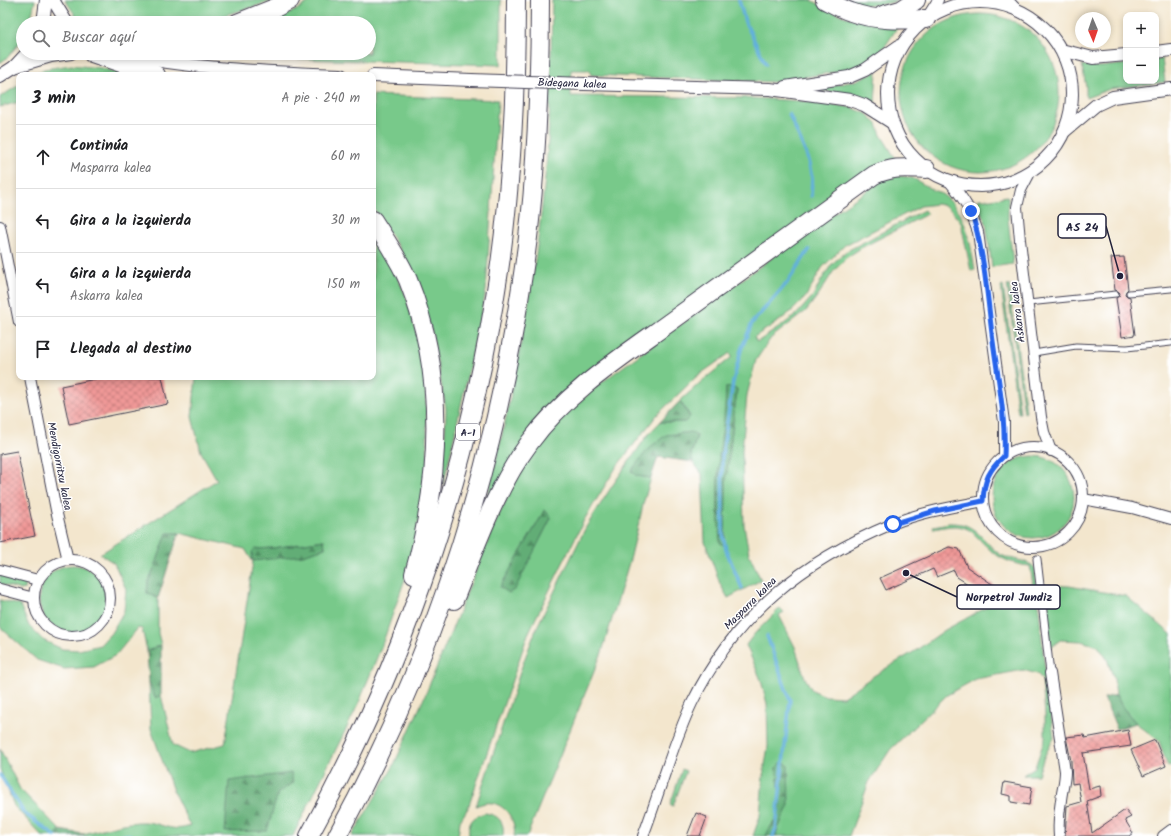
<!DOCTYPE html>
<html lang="es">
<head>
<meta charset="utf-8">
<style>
	:root { --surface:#fff; --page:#f6f6f6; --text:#202124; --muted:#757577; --line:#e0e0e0 }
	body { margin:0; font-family:Kalam,sans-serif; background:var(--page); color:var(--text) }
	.controls { position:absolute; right:12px; top:12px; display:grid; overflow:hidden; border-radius:8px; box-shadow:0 2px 6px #0003 }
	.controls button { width:36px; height:36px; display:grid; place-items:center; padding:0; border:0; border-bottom:1px solid var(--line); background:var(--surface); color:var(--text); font:20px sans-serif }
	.compass { position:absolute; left:1075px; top:12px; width:36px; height:36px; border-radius:50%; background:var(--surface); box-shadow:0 2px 6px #0003; rotate:178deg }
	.stop { position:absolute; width:12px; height:12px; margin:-9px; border:3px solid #2563eb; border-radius:50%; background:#fff }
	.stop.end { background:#2563eb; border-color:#fff; box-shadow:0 1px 4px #0008 }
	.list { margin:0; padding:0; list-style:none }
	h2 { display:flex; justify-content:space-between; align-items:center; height:52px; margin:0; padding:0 16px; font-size:17px }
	h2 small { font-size:13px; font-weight:400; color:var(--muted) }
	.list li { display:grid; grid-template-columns:26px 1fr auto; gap:12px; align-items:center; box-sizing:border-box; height:64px; padding:0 16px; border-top:1px solid var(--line) }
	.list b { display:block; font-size:15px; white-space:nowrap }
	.list p { margin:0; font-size:13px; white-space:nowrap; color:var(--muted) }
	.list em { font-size:13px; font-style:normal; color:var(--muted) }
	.icon { flex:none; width:22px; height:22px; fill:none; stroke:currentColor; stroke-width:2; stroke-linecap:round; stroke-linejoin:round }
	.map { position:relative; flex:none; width:1171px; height:836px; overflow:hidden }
	.search { position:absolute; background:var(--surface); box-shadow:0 2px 6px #0003; left:16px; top:16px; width:360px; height:44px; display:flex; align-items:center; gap:10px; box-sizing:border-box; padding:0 14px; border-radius:22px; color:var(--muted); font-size:15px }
	.panel { position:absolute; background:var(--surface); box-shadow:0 2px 6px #0003; left:16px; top:72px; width:360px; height:308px; border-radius:8px }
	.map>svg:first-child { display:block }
</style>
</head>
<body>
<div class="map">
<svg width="1171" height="836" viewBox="0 0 1171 836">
	<defs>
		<pattern id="forest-firs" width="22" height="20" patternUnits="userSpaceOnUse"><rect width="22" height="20" fill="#62ad76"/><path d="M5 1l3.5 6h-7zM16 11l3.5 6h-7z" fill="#508c62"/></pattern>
		<pattern id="building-cross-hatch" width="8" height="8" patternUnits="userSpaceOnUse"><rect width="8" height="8" fill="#f09997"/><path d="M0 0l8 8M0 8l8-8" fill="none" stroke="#c27c7c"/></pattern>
	</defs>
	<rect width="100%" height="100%" fill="#fff"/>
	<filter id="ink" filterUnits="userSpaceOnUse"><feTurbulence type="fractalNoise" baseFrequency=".025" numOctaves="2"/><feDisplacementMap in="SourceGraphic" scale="8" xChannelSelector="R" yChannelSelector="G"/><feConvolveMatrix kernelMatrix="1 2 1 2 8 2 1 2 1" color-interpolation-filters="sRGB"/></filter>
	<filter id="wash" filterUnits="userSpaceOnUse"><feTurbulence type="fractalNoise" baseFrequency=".012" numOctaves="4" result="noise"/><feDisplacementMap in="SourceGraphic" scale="16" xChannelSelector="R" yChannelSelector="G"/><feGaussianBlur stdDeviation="0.9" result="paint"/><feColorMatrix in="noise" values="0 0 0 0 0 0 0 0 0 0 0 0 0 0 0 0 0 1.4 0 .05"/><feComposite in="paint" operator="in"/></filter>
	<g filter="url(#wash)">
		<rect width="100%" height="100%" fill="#f3e6cd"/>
		<g fill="#78c98a" stroke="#4d7662" fill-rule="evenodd">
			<path d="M0,0H35V1L30,23H23V38L8,57L0,63Z"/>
			<path d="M65,0H276L198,23H82L80,22Z"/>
			<path d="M312,0H501V65L199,56L185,53H369V23H264L295,11Z"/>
			<path d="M552,0H811L843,16L897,28L884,48L867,62L852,69L817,75L774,82L591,75L590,70H571V96L749,98L820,102L853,108L867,114L877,124L881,135L896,159L882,164L586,379L484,509C515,388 539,266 548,142C551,95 551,47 552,0Z"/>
			<path d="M843,0H900C881,6 861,8 843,0Z"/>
			<circle cx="980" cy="93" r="79"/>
			<path d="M1162,59L1165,82L1110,89L1086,98V87L1082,65L1100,67L1126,64V81H1156V60Z"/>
			<path d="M71,65L101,68L128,75H35L44,69Z"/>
			<path d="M877,71L875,103C857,95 840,92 821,91V88L855,81Z"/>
			<path d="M19,85V102L0,107V97Z"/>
			<path d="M373,95L498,100L486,291L443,487L446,409L431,329L405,258L373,207Z"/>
			<path d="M898,176C914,177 913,178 926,186C931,190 938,191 943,195C967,212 970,243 975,270L971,271L961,223L953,212L946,206L937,204L921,206L845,245L822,268L805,298L793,310L779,321L754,337L757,342L780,327L797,314L813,296L822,279L832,264L845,252L924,210L927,214L861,248L846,258L833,272L819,294L806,311L771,338L756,360L747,395L742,451L744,525L749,554L761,580L728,598L720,584L705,542L702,474L693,462L691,454L697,436L640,461L631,471L637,476L651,478L644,501L631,556L602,652L527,836H514C517,822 506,805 492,803C487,802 481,804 476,806L523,663L537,627L586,527L612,486L647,436L660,422H684L690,416L680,401L702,381L732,357L730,353L696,377L657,415L617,466L584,520L528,634L468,808L460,821L458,836H352L392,769L424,698L499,514L516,480L537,447L562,418L598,385L821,222L884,179ZM726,388L737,389L726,480L725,545C723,534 719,523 718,512C715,470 726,429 726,388ZM545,510L551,518L535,548L500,588Z"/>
			<path d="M1007,196L1008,198V218L1013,264L992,267L986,223L977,203L979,199H991Z"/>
			<path d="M373,232L392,265L407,298L419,343L425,374L428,460L420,516L406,576L382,645L358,705L293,836H83V834C100,830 127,821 145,822C163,823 171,833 190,826L173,791L151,729L149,682L155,698L161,695L173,745L190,753L225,744L253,562L245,549L179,533L167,534L156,564L148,582L147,593L158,598V633L161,645L147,651L142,629L138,628L116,655L94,667L64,669L37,660L0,627V600L20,605L29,626L43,640L62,649L79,650L100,645L111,633L124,611L126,589L114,563L100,554L217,480L201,452L192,417L196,377H373ZM324,540L325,548L255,549L274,548ZM291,773L293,783L278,792Z"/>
			<path d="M1003,285L1020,413H1018L1001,286Z"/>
			<path d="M1007,285H1009L1026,412L1024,413Z"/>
			<circle cx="1033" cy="497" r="41"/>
			<path d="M949,523C954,523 960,523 965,525C980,530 988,547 1001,555C1011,560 1029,560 1035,568L1044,661L1054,738L1044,757L1038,775H1023L1035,767L1045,738V715L1042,679L1037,674L1023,670L976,679L947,695L890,750L869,782L849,836H776L777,831L789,804L776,768C778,778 782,801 779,811C777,818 769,828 766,836H753L760,816L763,777L768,746L767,704L761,680L746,645L755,633L780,608L784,612L779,615L795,647L805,678L812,690L826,696L843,697L875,675L915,651L945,630L1016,591L1033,584L1030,566C1014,565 997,558 986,546C979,540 974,531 965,528C955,524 944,527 934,529L933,526Z"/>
			<circle cx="73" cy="599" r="34"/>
			<path d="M0,574L24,581L26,584L25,589L21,590L0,584Z"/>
			<path d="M1044,585L1069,586L1126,596L1171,634V766L1168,767L1159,741L1136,723L1123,708L1116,695L1114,679L1107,659L1098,646L1081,641L1060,640L1050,649Z"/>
			<path d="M0,749L20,789L60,830L54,836H42L14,806L0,769Z"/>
			<path d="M682,769L686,771L673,806L670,805Z"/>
			<path d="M485,813C499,815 505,822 503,836H469C467,823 473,816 485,813Z"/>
		</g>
		<g fill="url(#forest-firs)" stroke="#426858">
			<path d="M726,387L737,389L726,480L725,546L720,543C718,515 717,486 719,457C721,434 726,411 726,387Z"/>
			<path d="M680,401L690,417L685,422H660Z"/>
			<path d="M691,432L697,436L691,454L693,462L658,457L651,478L637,476L631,471L649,448L666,435Z"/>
			<path d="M545,510L551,518L515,589L509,593L500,587Z"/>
			<path d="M167,533H179L158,598L147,593L148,582L156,564Z"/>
			<path d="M324,540L325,548L303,555L253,561L252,552L255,549L274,548Z"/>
			<path d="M161,645V695L155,698L149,682L147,651Z"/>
			<path d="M1116,695L1123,708L1136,723L1117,729L1104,698Z"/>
			<path d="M782,762L788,765L789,805L777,831L776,836H766C769,828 777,818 779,811C782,801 778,778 776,768Z"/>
			<path d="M291,773L293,783L278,793L267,831L225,832L229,781Z"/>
			<path d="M60,830L83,834V836H54Z"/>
		</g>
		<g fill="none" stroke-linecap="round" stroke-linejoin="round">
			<g stroke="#62b0dc" stroke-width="3.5">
				<path d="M739,0L745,22L766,64"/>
				<path d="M789,114L807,156L812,178L811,196"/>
				<path d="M742,588L726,550L723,534L722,456L733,382L741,350L752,323L787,283L809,250"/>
				<path d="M767,636L790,700L776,828L773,836"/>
				<path d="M0,775L24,813L55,836"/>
				<path d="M121,836L129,835L132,836"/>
			</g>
		</g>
		<g id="blocks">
			<g fill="url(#building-cross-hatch)">
				<path d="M1124,257L1128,289L1126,291L1125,294L1127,296L1130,297L1135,335L1122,337L1116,298L1119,296L1120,293L1118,291L1115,290L1111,258Z"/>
				<path d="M105,377H162L168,404L69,424L61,386Z"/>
				<path d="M17,451L35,536L0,543V454Z"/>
				<path d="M949,547L959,549L967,567L995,586L988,597L957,577L954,570L937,577L933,569L886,590L880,578Z"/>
				<path d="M1128,730L1131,746L1083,753L1089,789L1100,786L1101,796L1087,801L1092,833L1125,810L1131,817L1125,820L1133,833L1129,836H1065L1067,806L1081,802L1078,783L1072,784L1071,761L1066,737L1084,735L1085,738Z"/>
				<path d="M1155,740L1166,766L1143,776L1131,750Z"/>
				<path d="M1004,782L1032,787L1029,805L1011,802V796L1002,794Z"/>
				<path d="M696,813L707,817L700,836H687Z"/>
			</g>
		</g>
	</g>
	<g filter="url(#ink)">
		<use href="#blocks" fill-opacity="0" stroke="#413f51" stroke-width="1"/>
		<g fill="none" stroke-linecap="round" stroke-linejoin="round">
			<g stroke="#413f51" stroke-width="7">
				<g id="service">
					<path d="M1129,293L1171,289"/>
					<path d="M1028,303L1116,294"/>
					<path d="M1034,353L1076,346L1127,348L1171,343"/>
				</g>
			</g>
			<g stroke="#413f51" stroke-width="9">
				<path id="pedestrian" d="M1037,559L1050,673"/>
			</g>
			<g stroke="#413f51" stroke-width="12">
				<g id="minor">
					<path d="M1008,0L1016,9"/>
					<path d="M926,19L938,0"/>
					<path d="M1031,171L1021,190L1017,207L1020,240L1041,417L1044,432L1051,451"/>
					<path d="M949,181C965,200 970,209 978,232L1004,422V456"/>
					<path d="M0,226L19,322"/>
					<path d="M30,377L56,510L68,560"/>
					<circle cx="1033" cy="497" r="50"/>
					<path d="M1083,499L1132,508L1171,519"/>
					<circle cx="72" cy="598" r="38"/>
					<path d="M0,570L38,580"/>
					<path d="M0,589L34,598"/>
					<path d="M1050,673L1065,771C1065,782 1062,790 1061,800C1059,812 1058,824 1059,836"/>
					<path d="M643,836C660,792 672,745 692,703C735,614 803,561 892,524C921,512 953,507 983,501"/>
					<path d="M1163,836L1171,830"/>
				</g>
			</g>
			<g stroke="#413f51" stroke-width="14">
				<g id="tertiary">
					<path d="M53,0L67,23"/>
					<circle cx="980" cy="94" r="92"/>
					<path d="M43,23L46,0"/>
					<path d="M1061,50L1093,58L1126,55"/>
					<path d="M1156,52L1171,50"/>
					<path d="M116,53C190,69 265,72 341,75"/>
					<path d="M14,67L51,56L71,53"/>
					<path d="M0,76L14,67L27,53"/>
					<path d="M373,76L471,80"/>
					<path d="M585,84L770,89L850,100L864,105L891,122"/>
					<path d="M785,87L849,77L865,70L899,46"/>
					<path d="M1065,131L1096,105L1113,97L1171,89"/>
				</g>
			</g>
			<g stroke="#413f51" stroke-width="20">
				<g id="motorway">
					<path d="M825,0C833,4 842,9 851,12C875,21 901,20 926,19"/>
					<path d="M883,15L901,10L916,0"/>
					<path d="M237,23L277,7L290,0"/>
					<path d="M92,53L156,75"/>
					<path d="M373,220C385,239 399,259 408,280C446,374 441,478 414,574"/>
					<path d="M454,600C476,546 495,489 530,442C568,390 625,355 677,317C743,270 808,222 874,175C894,166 905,168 926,169"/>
					<path d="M309,836C406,661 470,468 499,271C512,181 516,90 516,0"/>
					<path d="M337,836C425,676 485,498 516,318C524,271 531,223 534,175C538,117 540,58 540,0"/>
				</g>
			</g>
			<use href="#service" stroke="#fff" stroke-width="5"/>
			<use href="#pedestrian" stroke="#fff" stroke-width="7"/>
			<use href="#minor" stroke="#fff" stroke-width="10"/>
			<use href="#tertiary" stroke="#fff" stroke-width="12"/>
			<use href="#motorway" stroke="#fff" stroke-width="18"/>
			<g stroke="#413f51" stroke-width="14" stroke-linecap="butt">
				<path id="tertiary-bridge" d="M471,80L585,84"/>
			</g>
			<use href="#tertiary-bridge" stroke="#fff" stroke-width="12"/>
		</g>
	</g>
	<g fill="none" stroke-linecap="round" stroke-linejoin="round" filter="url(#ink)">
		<path stroke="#2563eb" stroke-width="5" d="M893,524L935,511L983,501C984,480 989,470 1004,456C1006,418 998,379 993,341C987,298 985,253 971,211"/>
	</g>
	<g text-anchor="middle" stroke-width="3" stroke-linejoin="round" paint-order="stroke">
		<rect fill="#fff" stroke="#646476" stroke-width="1" x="456" y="424" width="24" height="16" rx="3"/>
		<g font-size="10" font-weight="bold" fill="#22223b">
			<text x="468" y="436">A-1</text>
		</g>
		<g font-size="11" fill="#22223b" stroke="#fff">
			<text transform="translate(572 83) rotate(2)" y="4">Bidegana kalea</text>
			<text transform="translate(1017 312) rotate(-97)" y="4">Askarra kalea</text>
			<text transform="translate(60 466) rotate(79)" y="4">Mendigorritxu kalea</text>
			<text transform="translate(750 603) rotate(-45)" y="4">Masparra kalea</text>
		</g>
	</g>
	<path fill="none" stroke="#22223b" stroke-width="1.5" d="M1120 276L1106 226M906 573L957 597"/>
	<g fill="#22223b" stroke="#fff" stroke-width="1.5">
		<circle cx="1120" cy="276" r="4"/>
		<circle cx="906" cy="573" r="4"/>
	</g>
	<g fill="#fff" stroke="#22223b" stroke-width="1.5">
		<rect x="1058" y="214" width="48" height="24" rx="4"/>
		<rect x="957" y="585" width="103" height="24" rx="4"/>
	</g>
	<g font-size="12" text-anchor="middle" font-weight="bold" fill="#22223b">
		<text x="1082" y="231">AS 24</text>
		<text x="1009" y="601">Norpetrol Jundiz</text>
	</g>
</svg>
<div class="controls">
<button>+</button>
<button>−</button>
</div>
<svg class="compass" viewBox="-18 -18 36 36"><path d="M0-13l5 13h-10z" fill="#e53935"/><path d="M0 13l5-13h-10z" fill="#757577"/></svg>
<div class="stop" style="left:893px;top:524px"></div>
<div class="stop end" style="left:971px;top:211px"></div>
<div class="search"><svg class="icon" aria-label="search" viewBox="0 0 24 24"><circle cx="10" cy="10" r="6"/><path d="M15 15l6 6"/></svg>Buscar aquí</div>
<section class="panel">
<h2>3 min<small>A pie · 240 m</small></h2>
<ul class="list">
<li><svg class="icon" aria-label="ahead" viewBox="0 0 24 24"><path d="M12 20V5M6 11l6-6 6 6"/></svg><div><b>Continúa</b><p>Masparra kalea</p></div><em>60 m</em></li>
<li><svg class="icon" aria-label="left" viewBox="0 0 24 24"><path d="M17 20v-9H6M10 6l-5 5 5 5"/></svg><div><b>Gira a la izquierda</b></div><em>30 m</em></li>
<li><svg class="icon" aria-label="left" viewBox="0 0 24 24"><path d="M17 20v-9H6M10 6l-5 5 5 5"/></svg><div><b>Gira a la izquierda</b><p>Askarra kalea</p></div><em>150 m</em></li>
<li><svg class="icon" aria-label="arrive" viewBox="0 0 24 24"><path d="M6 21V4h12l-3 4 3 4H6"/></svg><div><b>Llegada al destino</b></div></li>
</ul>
</section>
</div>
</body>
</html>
